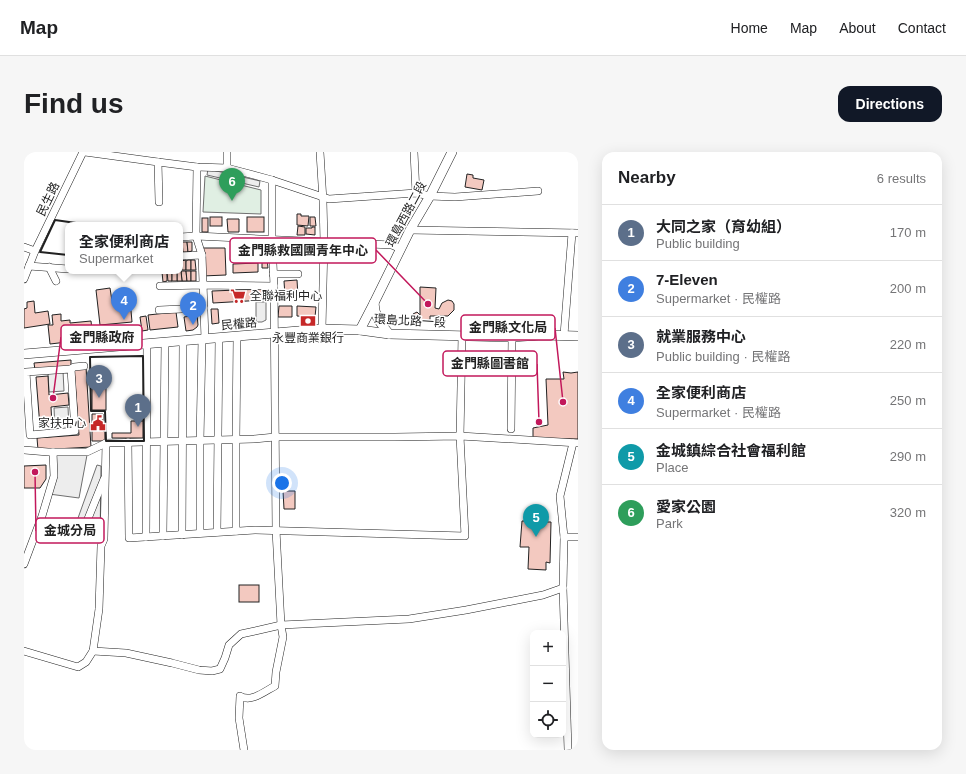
<!DOCTYPE html>
<html lang="en">
<head>
<meta charset="utf-8">
<style>
	:root { --surface:#fff; --page:#f6f6f6; --text:#202124; --muted:#757577; --line:#e0e0e0; --accent:#111827 }
	body { margin:0; font-family:Arial,"Noto Sans TC",sans-serif; background:var(--page); color:var(--text) }
	.controls { position:absolute; right:12px; bottom:12px; display:grid; overflow:hidden; border-radius:8px; box-shadow:0 4px 16px #0002 }
	.controls button { width:36px; height:36px; display:grid; place-items:center; padding:0; border:0; border-bottom:1px solid var(--line); background:var(--surface); color:var(--text); font:20px sans-serif }
	.you { position:absolute; left:258px; top:331px; width:14px; height:14px; margin:-10px; border:3px solid #fff; border-radius:50%; background:#1a73e8; box-shadow:0 0 0 6px #1a73e833 }
	.badge { display:grid; place-items:center; width:26px; height:26px; border-radius:50%; background:var(--accent); color:#fff; font-size:13px; font-weight:700 }
	.pin { position:absolute; translate:-50% -33px; filter:drop-shadow(0 1px 2px #0008) }
	.pin::after { content:''; position:absolute; top:21px; width:14px; height:12px; background:inherit; clip-path:polygon(0 0,100% 0,50% 100%) }
	.popup { position:absolute; left:41px; top:70px; width:118px; height:52px; box-sizing:border-box; display:grid; place-content:center; border-radius:8px; background:var(--surface); filter:drop-shadow(0 1px 3px #0005); font-size:13px; white-space:nowrap; color:var(--muted) }
	.popup b { font-size:15px; color:var(--text) }
	.popup::after { content:''; position:absolute; left:50%; top:100%; margin-left:-8px; border:8px solid transparent; border-top-color:var(--surface) }
	.list { margin:0; padding:0; list-style:none }
	h2 { display:flex; justify-content:space-between; align-items:center; height:52px; margin:0; padding:0 16px; font-size:17px }
	h2 small { font-size:13px; font-weight:400; color:var(--muted) }
	.list li { display:grid; grid-template-columns:26px 1fr auto; gap:12px; align-items:center; box-sizing:border-box; height:56px; padding:0 16px; border-top:1px solid var(--line) }
	.list b { display:block; font-size:15px; white-space:nowrap }
	.list p { margin:0; font-size:13px; white-space:nowrap; color:var(--muted) }
	.list em { font-size:13px; font-style:normal; color:var(--muted) }
	.icon { flex:none; width:22px; height:22px; fill:none; stroke:currentColor; stroke-width:2; stroke-linecap:round; stroke-linejoin:round }
	.map { position:relative; flex:none; width:554px; height:598px; overflow:hidden; border-radius:12px }
	header { display:flex; align-items:center; gap:24px; box-sizing:border-box; height:56px; padding:0 20px; background:var(--surface); border-bottom:1px solid var(--line) }
	header strong { font-size:19px }
	nav { display:flex; gap:22px; margin-inline-start:auto; font-size:14px }
	.intro { display:flex; align-items:center; justify-content:space-between; box-sizing:border-box; height:96px; padding:0 24px }
	h1 { margin:0; font-size:28px }
	.button { padding:10px 18px; border-radius:12px; background:var(--accent); color:#fff; font-size:14px; font-weight:700 }
	main { display:flex; gap:24px; padding:0 24px }
	aside { flex:1; background:var(--surface); border-radius:12px; box-shadow:0 4px 16px #0002 }
	.map>svg:first-child { display:block }
</style>
</head>
<body>
<header>
<strong>Map</strong>
<nav><a>Home</a><a>Map</a><a>About</a><a>Contact</a></nav>
</header>
<div class="intro"><h1>Find us</h1><a class="button">Directions</a></div>
<main>
<div class="map">
<svg width="554" height="598" viewBox="0 0 554 598">
	<rect width="100%" height="100%" fill="#fff"/>
	<path fill="#e0efe3" stroke="#6f6f6f" d="M181,24L237,38V62L179,60Z"/>
	<g fill="#ededed" stroke="#6f6f6f">
		<path d="M184,17L236,29L235,35L183,23Z"/>
		<path d="M232,150H242V168L238,170H232Z"/>
		<path d="M39,219L40,239L25,240L24,220Z"/>
		<path d="M44,255L45,276L31,277L30,256Z"/>
		<path d="M31,303H63L55,346L25,342Z"/>
		<path d="M73,313L77,314L76,391L49,380Z"/>
	</g>
	<g fill="#f3c9c0" stroke="#222">
		<path d="M443,22L449,23V26L460,28L458,38L441,35Z"/>
		<path d="M273,62H277V64H285L284,74L273,73Z"/>
		<rect x="186" y="65" width="12" height="9"/>
		<rect x="223" y="65" width="17" height="15"/>
		<path d="M286,65H291L292,74H286Z"/>
		<rect x="178" y="66" width="6" height="14"/>
		<path d="M203,67H215V80H204Z"/>
		<path d="M274,74L281,75V83H273Z"/>
		<path d="M288,75H291V83L282,82V76H288Z"/>
		<path d="M158,90H163L164,100H159Z"/>
		<path d="M163,90H168V99L164,100Z"/>
		<path d="M207,92H234V107L207,108Z"/>
		<path d="M177,96H201L202,123L178,124Z"/>
		<path d="M238,106H243L244,116H238Z"/>
		<path d="M162,108V118H158L157,109Z"/>
		<path d="M164,108H167V118H162V109Z"/>
		<path d="M167,108H171L172,118H167Z"/>
		<path d="M234,111V120L209,121V112Z"/>
		<path d="M157,119H162L163,129H158Z"/>
		<path d="M157,119L158,129H153V120Z"/>
		<path d="M162,119H167V129H163Z"/>
		<rect x="167" y="119" width="5" height="10"/>
		<path d="M138,120H143V129L139,130Z"/>
		<path d="M143,120H148V129H144Z"/>
		<rect x="148" y="120" width="5" height="9"/>
		<path d="M273,128L274,144H261L260,129Z"/>
		<path d="M396,135L412,136L411,156L415,157L418,151L424,148L428,149L430,152V158L424,164H406V168L389,169L388,166L389,162L393,160L396,163Z"/>
		<path d="M86,136L88,149L106,147L108,170L76,173L72,138Z"/>
		<path d="M240,137L241,148L189,151L188,139Z"/>
		<path d="M10,149L11,161L24,159L26,172L0,176V157L3,156V150Z"/>
		<path d="M255,154H268V165H254Z"/>
		<path d="M273,154L292,155L291,165L273,164Z"/>
		<path d="M187,157H194L195,171L188,172Z"/>
		<path d="M152,160L154,175L126,178L124,163Z"/>
		<path d="M37,162V169L46,168V171L67,169L69,187L26,192L24,173H29L28,163Z"/>
		<path d="M173,163L174,173L173,175L169,178L162,179L160,165Z"/>
		<path d="M122,164L124,178L118,179L116,165Z"/>
		<path d="M47,208V215L11,218L10,211Z"/>
		<path d="M62,215L67,295L14,298L13,286L55,283L50,216Z"/>
		<path d="M539,220L547,221L554,220V287H509V276L524,273L522,227H540Z"/>
		<path d="M24,224L25,243L44,241L45,253L27,255L28,274L16,275L12,225Z"/>
		<rect x="68" y="235" width="14" height="23"/>
		<path d="M68,262H79V279H81V289H68Z"/>
		<path d="M107,269H121V286H88V281H107Z"/>
		<path d="M22,313V327L16,336H0V314Z"/>
		<path d="M259,339H271V357H260Z"/>
		<path d="M498,369H506L505,374L519,375L520,370H527L526,411L522,410V418L504,417L505,395H496Z"/>
		<rect x="215" y="433" width="20" height="17"/>
	</g>
	<g fill="none" stroke-linecap="round" stroke-linejoin="round">
		<g stroke="#222" stroke-width="8">
			<g id="minor">
				<path d="M61,0L134,10L173,15L203,16L248,28L305,47L392,41L406,44L431,45L514,39"/>
				<path d="M296,0L299,49L300,90L298,177"/>
				<path d="M390,0L392,41"/>
				<path d="M134,10L135,50"/>
				<path d="M173,15L172,84L178,103L181,187"/>
				<path d="M203,16V0"/>
				<path d="M386,78L554,81"/>
				<path d="M156,85L172,84L368,93L377,97"/>
				<path d="M0,95L11,99"/>
				<path d="M156,104L178,103"/>
				<path d="M5,114L44,117"/>
				<path d="M25,115L32,129"/>
				<path d="M249,122H274"/>
				<path d="M0,127L11,99L59,0"/>
				<path d="M136,134L179,133L250,134"/>
				<path d="M135,158L180,156"/>
				<path d="M540,183L548,81"/>
				<path d="M47,217L51,279L6,283L2,220Z"/>
				<path d="M47,217L50,215L60,214"/>
				<path d="M487,277L488,185"/>
				<path d="M104,290L105,386L231,378L441,384L436,284L438,184"/>
				<path d="M0,298L24,300H63L82,291L230,287L251,285H371L436,284L554,291"/>
				<path d="M212,379V288L213,184"/>
				<path d="M193,380L195,186"/>
				<path d="M176,381V289L178,187"/>
				<path d="M158,383L159,189"/>
				<path d="M57,384L80,327"/>
				<path d="M139,384L141,190"/>
				<path d="M122,385L123,192"/>
				<path d="M540,385H554"/>
				<path d="M0,412L18,364L30,324L29,300"/>
				<path d="M0,499L54,515L62,510L69,499L75,457L77,394L80,387L82,291"/>
				<path d="M69,499L102,501L148,511L175,518L188,519L196,517L201,506L205,493L217,482L231,479L257,473L385,467L442,458L519,443L539,436"/>
				<path d="M220,598L215,566L216,544C227,551 241,539 251,534L252,520L259,485L257,473L252,378L250,134L248,88V28"/>
				<path d="M544,598L539,436L540,385L536,344L549,291"/>
			</g>
		</g>
		<g stroke="#222" stroke-width="10">
			<g id="major">
				<path d="M350,151C351,166 356,170 365,182"/>
				<path d="M336,178L350,151L386,78L406,44L428,0"/>
				<path d="M0,202L298,177L336,178L365,182L488,185L518,183L554,184"/>
			</g>
		</g>
		<use href="#minor" stroke="#fff" stroke-width="7"/>
		<use href="#major" stroke="#fff" stroke-width="9"/>
		<g stroke="#222" stroke-width="2">
			<path d="M44,103L16,100L31,68L59,72L58,73"/>
			<path d="M119,204L120,289H82L81,259H67L66,205Z"/>
		</g>
	</g>
	<defs>
		<g id="supermarket-bare" transform="scale(1.2)"><path d="M-6-5.5h2.5l.6 2H6L4.5 2H-2.5L-4.4-4H-6ZM-1.5 3.2a1.3 1.3 0 1 0 .1 0ZM3 3.2a1.3 1.3 0 1 0 .1 0Z" fill="#c62828" stroke="#fff" stroke-width="2.5" paint-order="stroke"/></g>
		<g id="bank-bare" transform="scale(1.2)"><path d="M-6-4H6V4H-6ZM0-2.3a2.3 2.3 0 1 0 0 4.6a2.3 2.3 0 1 0 0-4.6Z" fill="#c62828" stroke="#fff" stroke-width="2.5" paint-order="stroke"/></g>
		<g id="civic-bare" transform="scale(1.2)"><path d="M-.6-6.5H3V-4.5H.6V-3L4-1V1h2V6H-6V1h2V-1L-.6-3ZM-1.2 2.5V6h2.4V2.5Z" fill="#c62828" stroke="#fff" stroke-width="2.5" paint-order="stroke"/></g>
	</defs>
	<g fill-rule="evenodd">
		<use href="#supermarket-bare" x="214" y="144"/>
		<use href="#bank-bare" x="284" y="169"/>
		<use href="#civic-bare" x="74" y="271"/>
	</g>
	<g text-anchor="middle" stroke-width="3" stroke-linejoin="round" paint-order="stroke">
		<g font-size="12" fill="#222" stroke="#fff">
			<text transform="translate(24 47) rotate(-64)" y="4">民生路</text>
			<text transform="translate(382 62) rotate(-62)" y="4">環島西路二段</text>
			<text transform="translate(386 169) rotate(3)" y="4">環島北路一段</text>
			<text transform="translate(215 172) rotate(-5)" y="4">民權路</text>
		</g>
		<g font-size="12" fill="#222" stroke="#fff" text-anchor="start">
			<text x="226" y="148">全聯福利中心</text>
			<text x="284" y="190" text-anchor="middle">永豐商業銀行</text>
			<text x="62" y="275" text-anchor="end">家扶中心</text>
		</g>
	</g>
	<path fill="none" stroke="#c2185b" stroke-width="1.5" d="M404 152L352 98M539 250L531 176M29 246L37 185M515 270L513 212M11 320L12 379"/>
	<g fill="#c2185b" stroke="#fff" stroke-width="1.5">
		<circle cx="404" cy="152" r="4"/>
		<circle cx="539" cy="250" r="4"/>
		<circle cx="29" cy="246" r="4"/>
		<circle cx="515" cy="270" r="4"/>
		<circle cx="11" cy="320" r="4"/>
	</g>
	<g fill="#fff" stroke="#c2185b" stroke-width="1.5">
		<rect x="206" y="86" width="146" height="25" rx="4"/>
		<rect x="437" y="163" width="94" height="25" rx="4"/>
		<rect x="37" y="173" width="81" height="25" rx="4"/>
		<rect x="419" y="199" width="94" height="25" rx="4"/>
		<rect x="12" y="366" width="68" height="25" rx="4"/>
	</g>
	<g font-size="13" text-anchor="middle" font-weight="bold" fill="#222">
		<text x="279" y="103">金門縣救國團青年中心</text>
		<text x="484" y="180">金門縣文化局</text>
		<text x="78" y="190">金門縣政府</text>
		<text x="466" y="216">金門縣圖書館</text>
		<text x="46" y="383">金城分局</text>
	</g>
</svg>
<div class="controls">
<button>+</button>
<button>−</button>
<button><svg class="icon" aria-label="locate" viewBox="0 0 24 24"><circle cx="12" cy="12" r="6"/><path d="M12 2v4M12 18v4M2 12h4M18 12h4"/></svg></button>
</div>
<div class="you"></div>
<div class="pin badge" style="left:114px;top:275px;background:#5c6f8a">1</div>
<div class="pin badge" style="left:169px;top:173px;background:#3f7fe0">2</div>
<div class="pin badge" style="left:75px;top:246px;background:#5c6f8a">3</div>
<div class="pin badge" style="left:100px;top:168px;background:#3f7fe0">4</div>
<div class="popup"><b>全家便利商店</b>Supermarket</div>
<div class="pin badge" style="left:512px;top:385px;background:#0f9aa8">5</div>
<div class="pin badge" style="left:208px;top:49px;background:#2e9e5b">6</div>
</div>
<aside>
<h2>Nearby<small>6 results</small></h2>
<ul class="list">
<li><span class="badge" style="background:#5c6f8a">1</span><div><b>大同之家（育幼組）</b><p>Public building</p></div><em>170 m</em></li>
<li><span class="badge" style="background:#3f7fe0">2</span><div><b>7-Eleven</b><p>Supermarket · 民權路</p></div><em>200 m</em></li>
<li><span class="badge" style="background:#5c6f8a">3</span><div><b>就業服務中心</b><p>Public building · 民權路</p></div><em>220 m</em></li>
<li><span class="badge" style="background:#3f7fe0">4</span><div><b>全家便利商店</b><p>Supermarket · 民權路</p></div><em>250 m</em></li>
<li><span class="badge" style="background:#0f9aa8">5</span><div><b>金城鎮綜合社會福利館</b><p>Place</p></div><em>290 m</em></li>
<li><span class="badge" style="background:#2e9e5b">6</span><div><b>愛家公園</b><p>Park</p></div><em>320 m</em></li>
</ul>
</aside>
</main>
</body>
</html>
